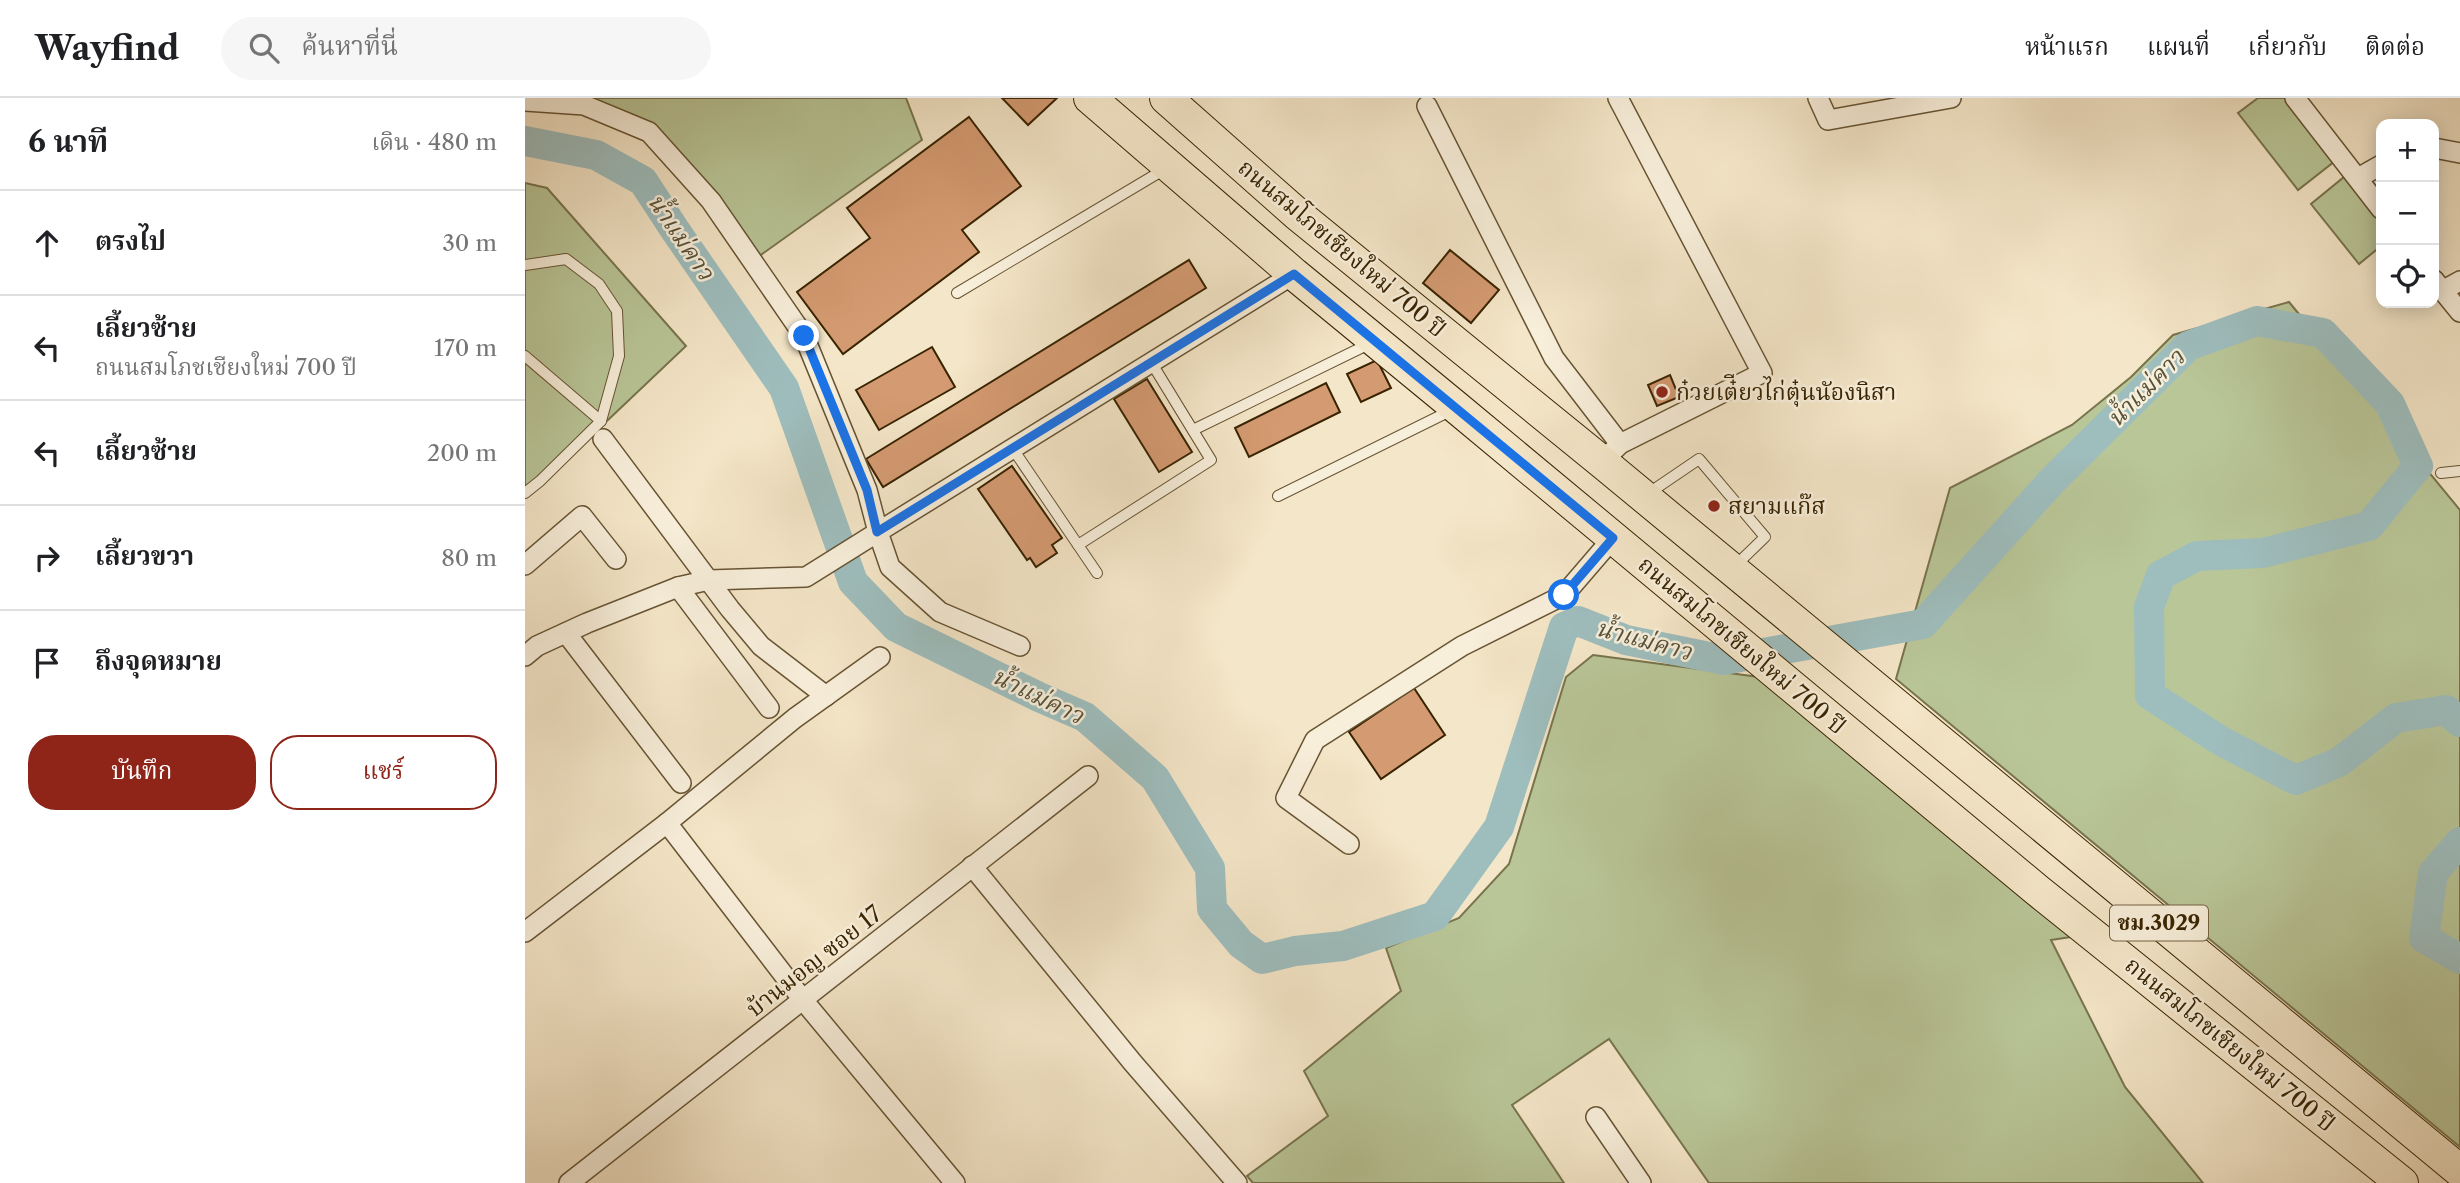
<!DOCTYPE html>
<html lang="th">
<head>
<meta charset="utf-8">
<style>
	:root { --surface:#fff; --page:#f6f6f6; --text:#202124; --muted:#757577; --line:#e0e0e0; --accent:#8f2418 }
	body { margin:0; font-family:"Libre Caslon Text","Noto Serif Thai",serif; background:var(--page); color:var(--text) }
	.controls { position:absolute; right:21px; top:21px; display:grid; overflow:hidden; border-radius:14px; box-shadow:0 4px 18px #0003 }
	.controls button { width:63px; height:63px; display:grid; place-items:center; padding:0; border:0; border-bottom:2px solid var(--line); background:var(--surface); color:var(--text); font:35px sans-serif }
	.stop { position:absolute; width:21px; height:21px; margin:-16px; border:5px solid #1a73e8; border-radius:50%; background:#fff }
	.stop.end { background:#1a73e8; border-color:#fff; box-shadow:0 2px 7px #0008 }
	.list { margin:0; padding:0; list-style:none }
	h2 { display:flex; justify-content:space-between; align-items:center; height:91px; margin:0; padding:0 28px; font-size:30px }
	h2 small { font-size:23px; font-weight:400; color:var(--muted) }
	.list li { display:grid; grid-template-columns:46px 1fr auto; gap:21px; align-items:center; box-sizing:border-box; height:105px; padding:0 28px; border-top:2px solid var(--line) }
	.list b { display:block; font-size:26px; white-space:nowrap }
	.list p { margin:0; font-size:23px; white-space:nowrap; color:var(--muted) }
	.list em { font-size:23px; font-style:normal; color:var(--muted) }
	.actions { display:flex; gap:14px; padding:21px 28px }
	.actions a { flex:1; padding:16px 0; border:2px solid var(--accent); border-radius:28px; text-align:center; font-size:24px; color:var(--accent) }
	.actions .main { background:var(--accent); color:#fff }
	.icon { flex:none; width:38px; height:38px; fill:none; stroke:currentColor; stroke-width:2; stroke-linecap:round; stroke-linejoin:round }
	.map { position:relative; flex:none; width:1935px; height:1085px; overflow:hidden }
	header { display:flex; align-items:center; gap:42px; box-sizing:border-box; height:98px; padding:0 35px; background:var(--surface); border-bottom:2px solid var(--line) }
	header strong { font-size:33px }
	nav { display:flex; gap:38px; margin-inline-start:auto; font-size:24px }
	.search { width:490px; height:63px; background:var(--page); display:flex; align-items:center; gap:18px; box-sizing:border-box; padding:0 24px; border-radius:38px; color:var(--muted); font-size:26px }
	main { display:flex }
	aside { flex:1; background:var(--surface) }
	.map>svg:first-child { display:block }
</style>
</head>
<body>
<header>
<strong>Wayfind</strong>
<div class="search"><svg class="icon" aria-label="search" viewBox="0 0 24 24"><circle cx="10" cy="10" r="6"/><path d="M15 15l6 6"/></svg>ค้นหาที่นี่</div>
<nav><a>หน้าแรก</a><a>แผนที่</a><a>เกี่ยวกับ</a><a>ติดต่อ</a></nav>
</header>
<main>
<aside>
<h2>6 นาที<small>เดิน · 480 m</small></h2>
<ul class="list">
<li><svg class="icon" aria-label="ahead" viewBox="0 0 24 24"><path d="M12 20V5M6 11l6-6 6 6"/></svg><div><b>ตรงไป</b></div><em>30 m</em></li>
<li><svg class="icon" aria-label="left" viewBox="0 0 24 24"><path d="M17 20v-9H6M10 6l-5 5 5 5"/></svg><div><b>เลี้ยวซ้าย</b><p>ถนนสมโภชเชียงใหม่ 700 ปี</p></div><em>170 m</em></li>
<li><svg class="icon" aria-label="left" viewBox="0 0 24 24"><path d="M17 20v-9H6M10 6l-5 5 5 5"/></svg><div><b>เลี้ยวซ้าย</b></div><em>200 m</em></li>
<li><svg class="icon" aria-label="right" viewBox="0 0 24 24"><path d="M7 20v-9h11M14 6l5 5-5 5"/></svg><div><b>เลี้ยวขวา</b></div><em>80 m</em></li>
<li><svg class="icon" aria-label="arrive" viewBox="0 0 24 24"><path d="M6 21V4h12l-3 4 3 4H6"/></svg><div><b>ถึงจุดหมาย</b></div></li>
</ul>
<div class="actions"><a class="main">บันทึก</a><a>แชร์</a></div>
</aside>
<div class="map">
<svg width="1935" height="1085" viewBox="0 0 1935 1085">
	<rect width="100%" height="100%" fill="#f4e6c8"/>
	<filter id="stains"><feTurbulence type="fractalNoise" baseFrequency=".00286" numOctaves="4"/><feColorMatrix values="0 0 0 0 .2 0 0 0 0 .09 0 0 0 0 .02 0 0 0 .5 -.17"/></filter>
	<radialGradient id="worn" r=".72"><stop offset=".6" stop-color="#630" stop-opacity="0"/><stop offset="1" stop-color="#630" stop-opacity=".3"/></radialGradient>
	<g fill="#b9c698" stroke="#78744c" stroke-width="2">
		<path d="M61,0H381L397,42L233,159L192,96L136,35Z"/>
		<path d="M1733,0H1761L1810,63L1773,92L1713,15Z"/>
		<path d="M1819,79L1856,125V148L1834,166L1786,106Z"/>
		<path d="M0,85L22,90L161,248L83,322L0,390Z"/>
		<path d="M1764,204L1935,412V1049L1371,581L1425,390L1547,327L1606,279L1648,237Z"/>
		<path d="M1068,557L1234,579L1552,838L1526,842L1600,989L1678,1085H1184L1084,941L987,1007L1039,1085H728L722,1078L803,1018L779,973L876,893L861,850L934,820L984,766L1041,579Z"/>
	</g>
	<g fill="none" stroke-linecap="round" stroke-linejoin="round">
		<g stroke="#9ebebe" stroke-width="30">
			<path d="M0,43L71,57L118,83L150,132L259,290L328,484L371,529L514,599L560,619L630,680L685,770L687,811L716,846L737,861L770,853L818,848L910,818L974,729L1039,529L1053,523L1101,542L1199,562L1398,526L1527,383L1663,248L1732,223L1798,235L1865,306L1893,368L1844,428L1738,455L1672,458L1636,477L1624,509L1625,597L1696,643L1771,682L1814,664L1871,620L1921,612L1935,624"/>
			<path d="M1935,744L1908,775L1899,840L1935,861"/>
		</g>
	</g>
	<g fill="#d49a71" stroke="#382301" stroke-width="2">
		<path d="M477,0H532L503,27Z"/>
		<path d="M444,19L496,88L437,132L454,154L318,256L272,194L345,140L322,110Z"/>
		<path d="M925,152L974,192L946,225L898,185Z"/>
		<path d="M664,162L681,190L358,389L341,361Z"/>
		<path d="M407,249L430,289L354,332L331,292Z"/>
		<path d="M852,262L866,290L836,304L822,276Z"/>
		<path d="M1145,277L1154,299L1132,308L1123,287Z"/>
		<path d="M622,281L667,354L634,374L589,301Z"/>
		<path d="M801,285L815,314L724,359L710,330Z"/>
		<path d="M487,368L537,440L527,447L532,455L511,469L505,460L502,462L453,391Z"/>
		<path d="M889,590L920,637L856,681L824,634Z"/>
	</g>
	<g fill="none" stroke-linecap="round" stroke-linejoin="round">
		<g stroke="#675433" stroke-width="12">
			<g id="lane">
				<path d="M0,167L41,161L74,186L92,213L94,258L76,323L15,383L0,395"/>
				<path d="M432,195L640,71"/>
				<path d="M0,258L76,323"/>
				<path d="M668,332L846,245"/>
				<path d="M488,351L553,447L686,362L626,264"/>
				<path d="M1916,375L1935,373"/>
				<path d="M1121,397L1174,361L1240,439L1209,469"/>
				<path d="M753,398L925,313"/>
				<path d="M553,447L572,475"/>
			</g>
		</g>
		<g stroke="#675433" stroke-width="22">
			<g id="street">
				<path d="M1293,0L1303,22L1426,0"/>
				<path d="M1770,0L1856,111"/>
				<path d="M0,3L59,7L124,34L186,103L279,238L342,392L353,434L281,479L184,482L153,489L62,525L12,548L0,558"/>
				<path d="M902,8L1029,260L1095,346"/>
				<path d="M1909,50L1935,55"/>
				<path d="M1833,80L1856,67"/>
				<path d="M1909,182L1935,214"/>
				<path d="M1917,193L1935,183"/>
				<path d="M78,341L205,511L236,548L301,598"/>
				<path d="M1077,364L1095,346L1237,275L1093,0"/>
				<path d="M0,467L57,418L91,461"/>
				<path d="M153,489L244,610"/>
				<path d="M41,535L156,685"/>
				<path d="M495,548L415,514L365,469L353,434L769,176"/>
				<path d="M142,725L278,902L430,1085"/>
				<path d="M824,746L761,700L790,642L937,548L1039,497L1088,440"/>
				<path d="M447,768L608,965L712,1085"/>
				<path d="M0,834L142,725L270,620L355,559"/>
				<path d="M1071,1019L1116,1085"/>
				<path d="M44,1085L563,678"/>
			</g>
		</g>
		<g stroke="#382301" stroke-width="34">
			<g id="primary">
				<path d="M565,0L769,176L932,310L1512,792L1877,1085"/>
				<path d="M641,0L772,116L1077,364L1935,1073"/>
			</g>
		</g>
		<use href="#lane" stroke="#f8efdb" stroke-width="10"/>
		<use href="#street" stroke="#f8efdb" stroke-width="19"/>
		<use href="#primary" stroke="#f4e6c8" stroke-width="32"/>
	</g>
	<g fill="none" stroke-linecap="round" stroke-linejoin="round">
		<path stroke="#1a73e8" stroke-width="9" d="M279,238L342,392L352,434L769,176L1088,440L1039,497"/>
	</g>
	<g fill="#8f2418" stroke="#f8efdb" stroke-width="2.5">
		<circle cx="1137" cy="294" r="7"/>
		<circle cx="1189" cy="408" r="7"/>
	</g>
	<g text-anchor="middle" stroke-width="5" stroke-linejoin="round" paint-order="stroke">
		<rect fill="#f8efdb" stroke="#726042" stroke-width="2" x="1585" y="807.5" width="98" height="35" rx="5"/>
		<g font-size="21" font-weight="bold" fill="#382301">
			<text x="1634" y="832">ชม.3029</text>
		</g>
		<g font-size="23" fill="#382301" stroke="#f8efdb">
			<text transform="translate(817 150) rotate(40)" y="8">ถนนสมโภชเชียงใหม่ 700 ปี</text>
			<text transform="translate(1217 547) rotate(40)" y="8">ถนนสมโภชเชียงใหม่ 700 ปี</text>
			<text transform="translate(289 863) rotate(-38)" y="8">บ้านมอญ ซอย 17</text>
			<text transform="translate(1705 946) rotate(39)" y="8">ถนนสมโภชเชียงใหม่ 700 ปี</text>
		</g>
		<g font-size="23" fill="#382301" stroke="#f8efdb" text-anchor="start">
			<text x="1151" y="302">ก๋วยเต๋ียวไก่ตุ๋นนัองนิสา</text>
			<text x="1203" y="416">สยามแก๊ส</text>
		</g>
		<g font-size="24" font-style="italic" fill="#57523a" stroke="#f8efdb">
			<text transform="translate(156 139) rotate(56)" y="8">น้ำแม่คาว</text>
			<text transform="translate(1621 290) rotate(-45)" y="8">น้ำแม่คาว</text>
			<text transform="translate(1119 542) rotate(15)" y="8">น้ำแม่คาว</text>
			<text transform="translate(513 598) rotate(26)" y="8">น้ำแม่คาว</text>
		</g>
	</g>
	<rect width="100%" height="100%" filter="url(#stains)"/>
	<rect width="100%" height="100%" fill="url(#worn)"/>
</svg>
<div class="controls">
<button>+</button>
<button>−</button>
<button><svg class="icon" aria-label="locate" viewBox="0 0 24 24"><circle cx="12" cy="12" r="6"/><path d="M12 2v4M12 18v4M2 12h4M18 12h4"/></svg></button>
</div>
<div class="stop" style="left:1039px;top:497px"></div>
<div class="stop end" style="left:279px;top:238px"></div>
</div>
</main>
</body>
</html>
